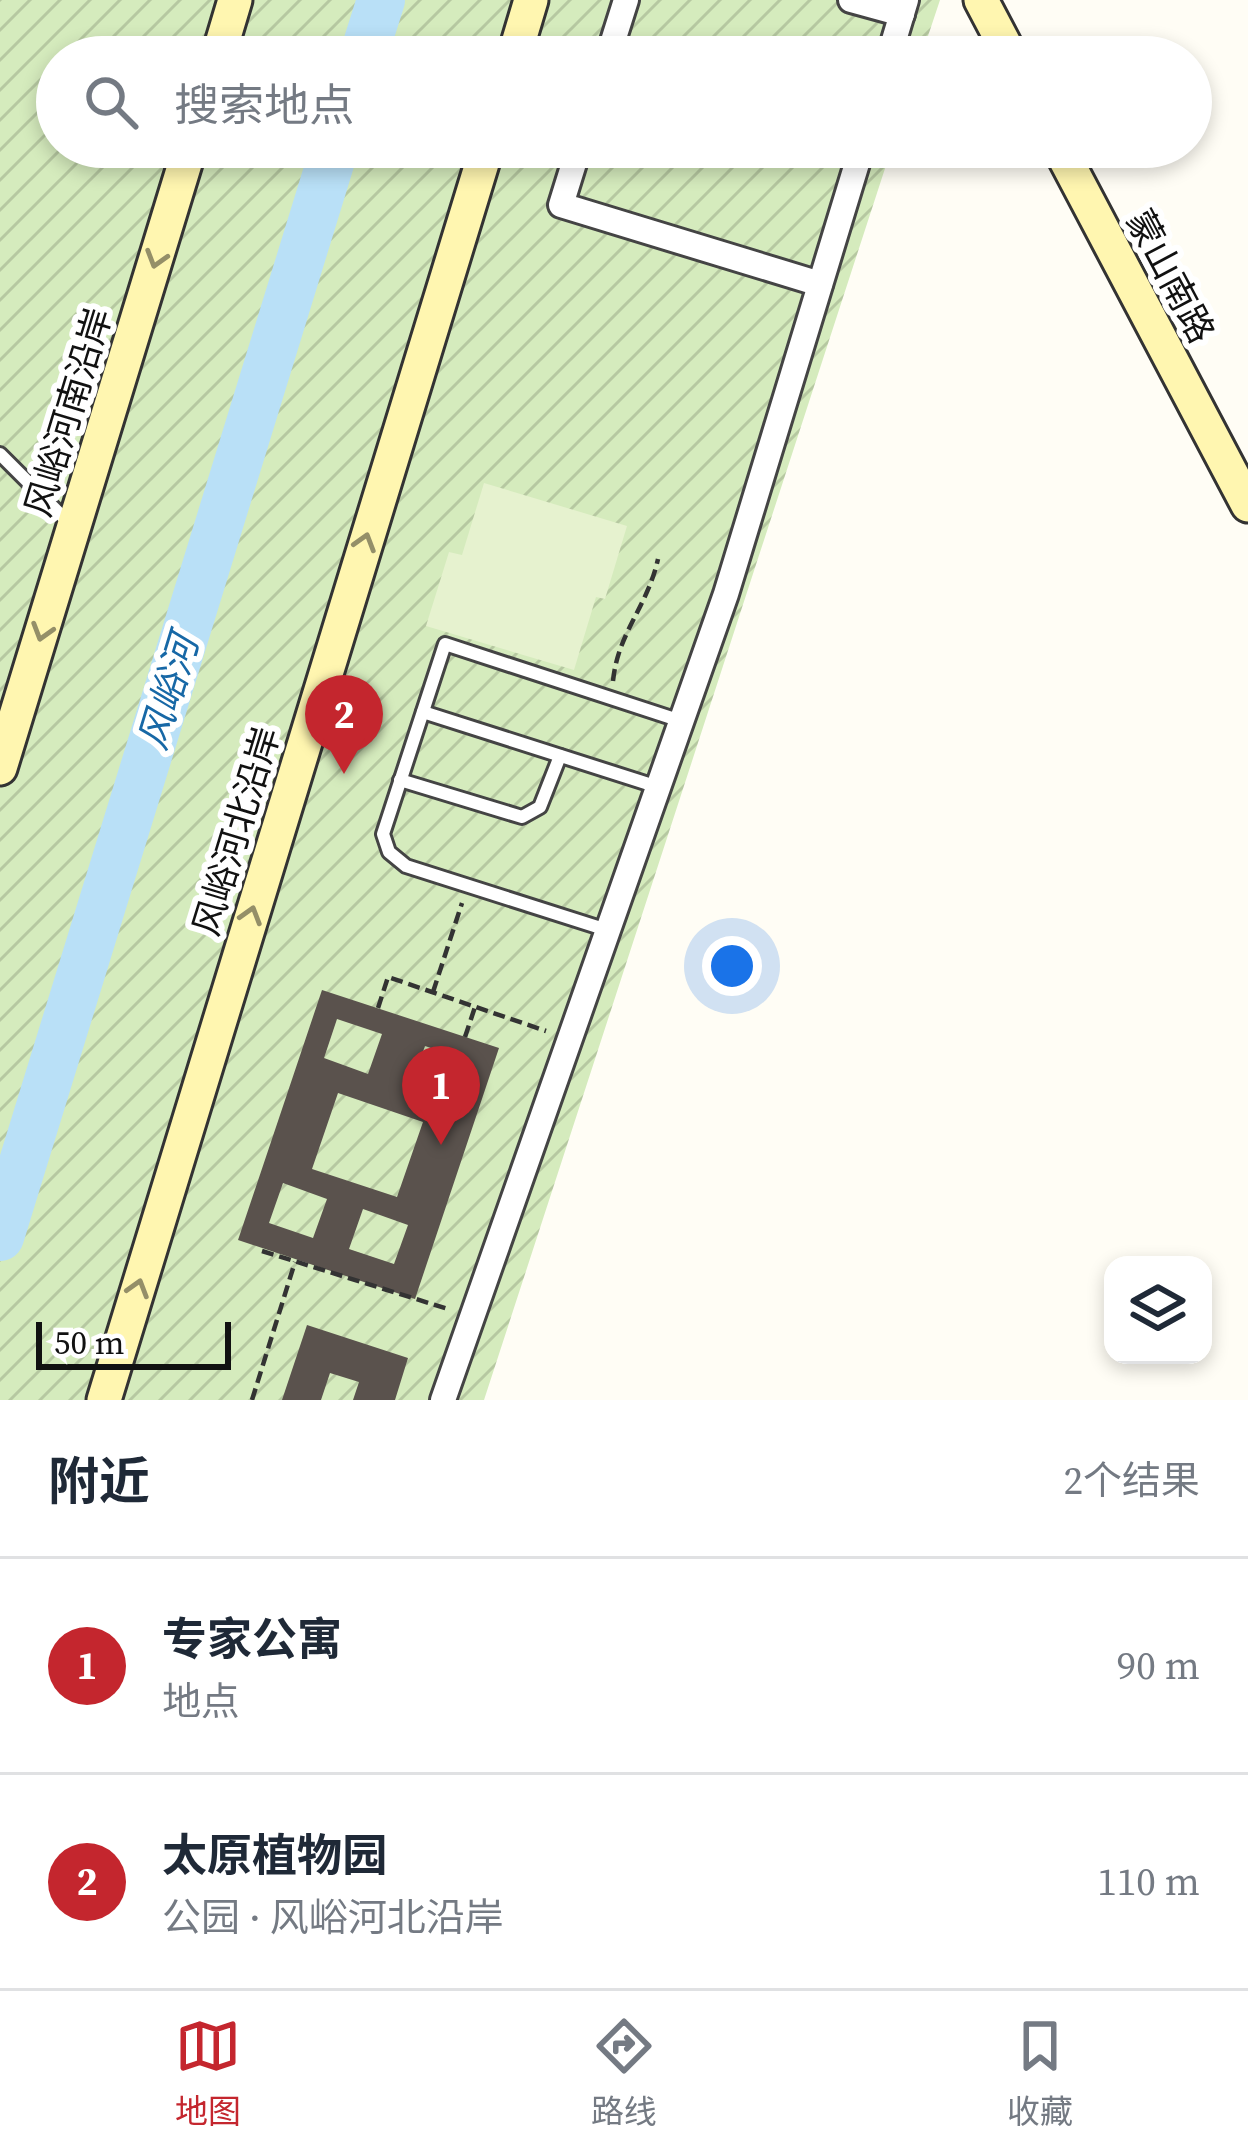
<!DOCTYPE html>
<html lang="zh">
<head>
<meta charset="utf-8">
<style>
	:root { --surface:#fff; --page:#f6f6f7; --text:#1f2937; --muted:#747a83; --line:#e0e1e3; --accent:#c4262e }
	body { margin:0; font-family:"Source Serif 4","Noto Sans SC",serif; background:var(--page); color:var(--text) }
	.controls { position:absolute; right:36px; bottom:36px; display:grid; overflow:hidden; border-radius:24px; box-shadow:0 6px 18px #0003 }
	.controls button { width:108px; height:108px; display:grid; place-items:center; padding:0; border:0; border-bottom:3px solid var(--line); background:var(--surface); color:var(--text); font:60px sans-serif }
	.scale { position:absolute; left:36px; bottom:30px; width:195px; box-sizing:border-box; padding-left:12px; border:6px solid #111; border-top:0; font-size:33px; line-height:42px; white-space:nowrap; color:#111; -webkit-text-stroke:9px #fff; paint-order:stroke }
	.you { position:absolute; left:732px; top:966px; width:42px; height:42px; margin:-30px; border:9px solid #fff; border-radius:50%; background:#1a73e8; box-shadow:0 0 0 18px #1a73e833 }
	.badge { display:grid; place-items:center; width:78px; height:78px; border-radius:50%; background:var(--accent); color:#fff; font-size:39px; font-weight:700 }
	.pin { position:absolute; translate:-50% -99px; filter:drop-shadow(0 3px 6px #0008) }
	.pin::after { content:''; position:absolute; top:63px; width:42px; height:36px; background:inherit; clip-path:polygon(0 0,100% 0,50% 100%) }
	.list { margin:0; padding:0; list-style:none }
	h2 { display:flex; justify-content:space-between; align-items:center; height:156px; margin:0; padding:0 48px; font-size:51px }
	h2 small { font-size:39px; font-weight:400; color:var(--muted) }
	.list li { display:grid; grid-template-columns:78px 1fr auto; gap:36px; align-items:center; box-sizing:border-box; height:216px; padding:0 48px; border-top:3px solid var(--line) }
	.list b { display:block; font-size:45px; white-space:nowrap }
	.list p { margin:0; font-size:39px; white-space:nowrap; color:var(--muted) }
	.list em { font-size:39px; font-style:normal; color:var(--muted) }
	.icon { flex:none; width:66px; height:66px; fill:none; stroke:currentColor; stroke-width:2; stroke-linecap:round; stroke-linejoin:round }
	.map { position:relative; flex:none; width:1248px; height:1400px; overflow:hidden }
	.search { position:absolute; background:var(--surface); box-shadow:0 6px 18px #0003; left:36px; right:36px; top:36px; height:132px; display:flex; align-items:center; gap:30px; box-sizing:border-box; padding:0 42px; border-radius:66px; color:var(--muted); font-size:45px }
	.sheet { height:588px; background:var(--surface) }
	nav { display:flex; justify-content:space-around; align-items:center; box-sizing:border-box; height:168px; border-top:3px solid var(--line); background:var(--surface); font-size:33px; color:var(--muted) }
	nav a { display:grid; justify-items:center; gap:6px }
	nav .on { color:var(--accent) }
	.map>svg:first-child { display:block }
</style>
</head>
<body>
<div class="map">
<svg width="1248" height="1400" viewBox="0 0 1248 1400">
	<defs>
		<pattern id="garden-furrows" width="10" height="10" patternUnits="userSpaceOnUse" patternTransform="scale(3)"><rect width="10" height="10" fill="#d5ebbd"/><path d="M-1 1l2-2M0 10L10 0M9 11l2-2" fill="none" stroke="#b6c8a1"/></pattern>
	</defs>
	<rect width="100%" height="100%" fill="#fffdf5"/>
	<path fill="url(#garden-furrows)" d="M0,0H940L921,57H57V147H892L484,1400H0Z"/>
	<path fill="#e6f2cf" d="M484,483L627,526L605,599L596,597L574,670L426,626L449,552L462,555Z"/>
	<g fill="none" stroke-linecap="round" stroke-linejoin="round">
		<g stroke="#b9e0f7" stroke-width="48">
			<path d="M363,57L381,0"/>
			<path d="M0,1237L335,147"/>
		</g>
	</g>
	<g fill="#5a524d" fill-rule="evenodd">
		<path d="M322,990L499,1048L415,1299L238,1240ZM337,1019L382,1034L368,1074L324,1058ZM425,1046L469,1061L455,1101L411,1085ZM338,1093L423,1122L397,1197L312,1169ZM283,1183L327,1199L313,1238L269,1223ZM363,1209L408,1225L394,1264L349,1249Z"/>
		<path d="M307,1325L408,1358L395,1400H353L359,1382L330,1373L321,1400H282Z"/>
	</g>
	<g fill="none" stroke-linecap="round" stroke-linejoin="round">
		<g stroke="#444" stroke-width="18">
			<g id="lane">
				<path d="M0,454L69,523"/>
				<path d="M423,712L658,787"/>
				<path d="M400,780L522,817L540,807L560,756"/>
				<path d="M607,930L406,866L389,852L383,834L445,644L681,721"/>
			</g>
		</g>
		<g stroke="#444" stroke-width="30">
			<g id="street">
				<path d="M851,0L902,14"/>
				<path d="M608,57L626,0"/>
				<path d="M889,57L906,0"/>
				<path d="M579,147L561,205L820,284"/>
				<path d="M443,1400L726,594L862,147"/>
			</g>
		</g>
		<g stroke="#333" stroke-width="39">
			<g id="secondary">
				<path d="M981,0L1011,57"/>
				<path d="M218,57L235,0"/>
				<path d="M514,57L531,0"/>
				<path d="M1059,147L1248,505"/>
				<path d="M0,768L190,147"/>
				<path d="M104,1400L487,147"/>
			</g>
		</g>
		<g stroke="#333" stroke-width="4.5" stroke-dasharray="12 6" stroke-linecap="butt">
			<path d="M613,681C618,632 647,608 658,559"/>
			<path d="M433,992L462,903"/>
			<path d="M378,1008L388,977L546,1031"/>
			<path d="M465,1037L475,1007"/>
			<path d="M262,1251L448,1309"/>
			<path d="M252,1400L295,1262"/>
		</g>
		<use href="#lane" stroke="#fff" stroke-width="12"/>
		<use href="#street" stroke="#fff" stroke-width="24"/>
		<use href="#secondary" stroke="#fff6b0" stroke-width="33"/>
	</g>
	<defs><path id="oneway-chevron" d="M-2-3.5L2.5 0L-2 3.5" fill="none" stroke-width="1.6" stroke-linecap="round" stroke-linejoin="round" transform="scale(3)"/></defs>
	<g stroke="#948f68">
		<use href="#oneway-chevron" transform="translate(156 259) rotate(107)"/>
		<use href="#oneway-chevron" transform="translate(365 542) rotate(-73)"/>
		<use href="#oneway-chevron" transform="translate(42 632) rotate(107)"/>
		<use href="#oneway-chevron" transform="translate(251 915) rotate(-73)"/>
		<use href="#oneway-chevron" transform="translate(138 1288) rotate(-73)"/>
	</g>
	<g text-anchor="middle" stroke-width="12" stroke-linejoin="round" paint-order="stroke">
		<g font-size="36" fill="#111" stroke="#fff">
			<text transform="translate(1171 276) rotate(62)" y="13">蒙山南路</text>
			<text transform="translate(68 412) rotate(-73)" y="13">风峪河南沿岸</text>
			<text transform="translate(236 831) rotate(-73)" y="13">风峪河北沿岸</text>
		</g>
		<g font-size="39" font-style="italic" fill="#1768a6" stroke="#fff">
			<text transform="translate(168 692) rotate(-73)" y="14">风峪河</text>
		</g>
	</g>
</svg>
<div class="controls">
<button><svg class="icon" aria-label="layers" viewBox="0 0 24 24"><path d="M12 4l9 5-9 5-9-5zM3 14l9 5 9-5"/></svg></button>
</div>
<div class="scale">50 m</div>
<div class="you"></div>
<div class="pin badge" style="left:441px;top:1145px">1</div>
<div class="pin badge" style="left:344px;top:774px">2</div>
<div class="search"><svg class="icon" aria-label="search" viewBox="0 0 24 24"><circle cx="10" cy="10" r="6"/><path d="M15 15l6 6"/></svg>搜索地点</div>
</div>
<section class="sheet">
<h2>附近<small>2个结果</small></h2>
<ul class="list">
<li><span class="badge">1</span><div><b>专家公寓</b><p>地点</p></div><em>90 m</em></li>
<li><span class="badge">2</span><div><b>太原植物园</b><p>公园 · 风峪河北沿岸</p></div><em>110 m</em></li>
</ul>
</section>
<nav>
<a class="on"><svg class="icon" aria-label="map" viewBox="0 0 24 24"><path d="M3 6l6-2 6 2 6-2v14l-6 2-6-2-6 2zM9 4v14M15 6v14"/></svg>地图</a>
<a><svg class="icon" aria-label="directions" viewBox="0 0 24 24"><path d="M12 3l9 9-9 9-9-9zM9 14v-3h6M13 9l2 2-2 2"/></svg>路线</a>
<a><svg class="icon" aria-label="saved" viewBox="0 0 24 24"><path d="M7 4h10v16l-5-4-5 4z"/></svg>收藏</a>
</nav>
</body>
</html>
